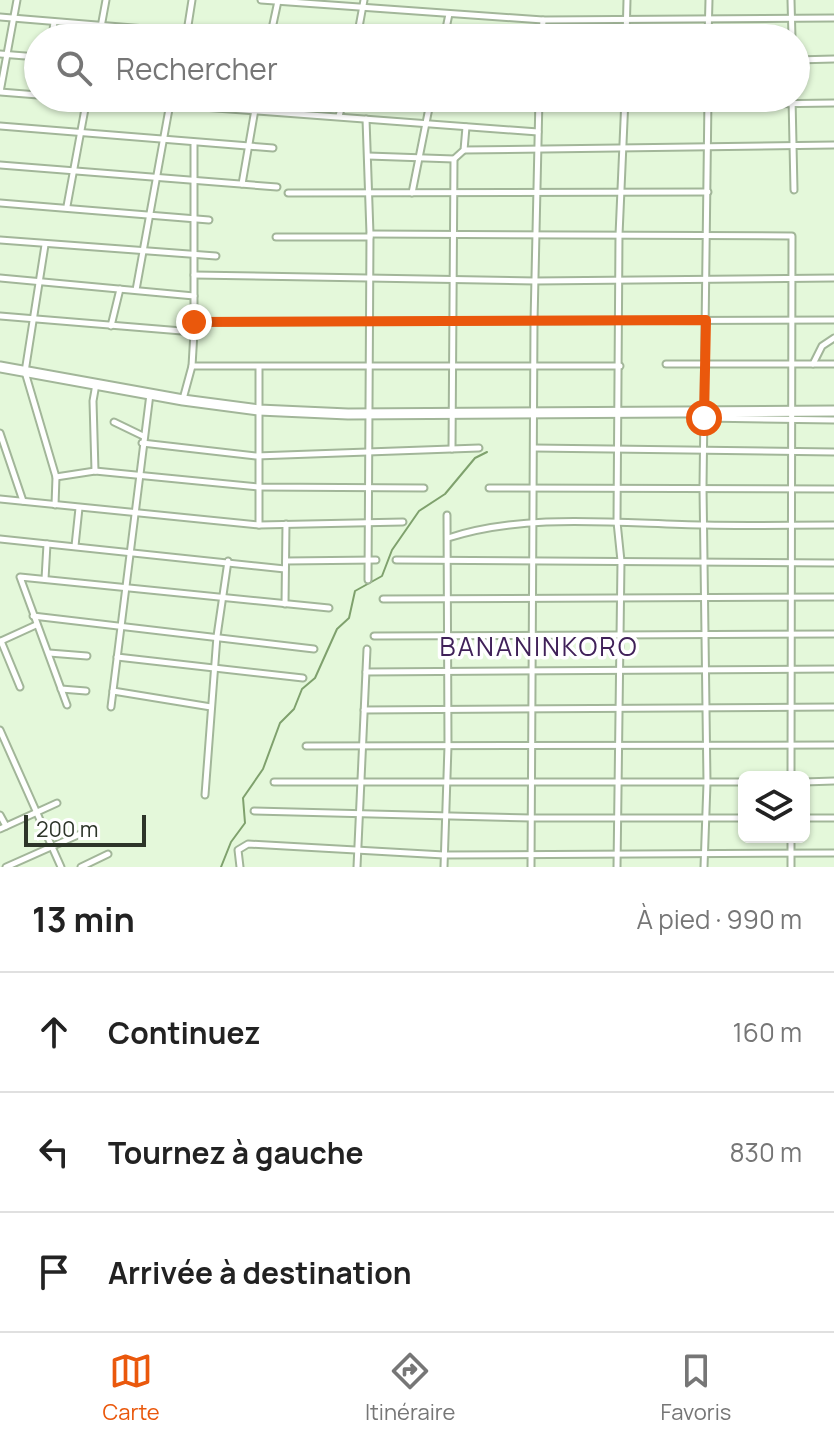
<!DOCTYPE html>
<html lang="fr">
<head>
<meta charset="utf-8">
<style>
	:root { --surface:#fff; --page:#f2f2f2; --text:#222; --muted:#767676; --line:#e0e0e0; --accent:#ea580c }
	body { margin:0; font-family:Manrope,sans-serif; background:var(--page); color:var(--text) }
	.controls { position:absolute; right:24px; bottom:24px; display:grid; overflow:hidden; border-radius:12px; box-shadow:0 2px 6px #0004 }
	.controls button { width:72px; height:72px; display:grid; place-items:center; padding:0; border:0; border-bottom:2px solid var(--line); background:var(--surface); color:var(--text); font:40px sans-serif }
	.scale { position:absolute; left:24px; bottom:20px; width:122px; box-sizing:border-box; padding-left:8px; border:4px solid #2d3529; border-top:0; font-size:22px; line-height:28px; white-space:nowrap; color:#2d3529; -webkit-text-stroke:6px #fff; paint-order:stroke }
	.stop { position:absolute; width:24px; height:24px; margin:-18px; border:6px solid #ea580c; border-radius:50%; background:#fff }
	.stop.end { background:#ea580c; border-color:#fff; box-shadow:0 2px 8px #0008 }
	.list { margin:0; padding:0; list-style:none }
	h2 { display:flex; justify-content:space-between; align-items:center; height:104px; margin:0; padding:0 32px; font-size:34px }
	h2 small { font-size:26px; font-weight:400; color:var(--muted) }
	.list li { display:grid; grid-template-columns:52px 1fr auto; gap:24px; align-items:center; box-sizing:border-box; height:120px; padding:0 32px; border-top:2px solid var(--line) }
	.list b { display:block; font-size:30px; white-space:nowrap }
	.list em { font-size:26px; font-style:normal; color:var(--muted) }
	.icon { flex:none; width:44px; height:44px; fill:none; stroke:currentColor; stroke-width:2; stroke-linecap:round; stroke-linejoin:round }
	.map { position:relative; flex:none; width:834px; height:867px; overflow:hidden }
	.search { position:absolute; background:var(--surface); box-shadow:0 2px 6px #0004; left:24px; right:24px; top:24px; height:88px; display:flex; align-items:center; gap:20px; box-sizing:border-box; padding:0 28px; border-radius:44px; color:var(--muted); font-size:30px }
	.sheet { height:464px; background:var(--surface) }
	nav { display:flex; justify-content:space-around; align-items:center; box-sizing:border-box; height:112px; border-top:2px solid var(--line); background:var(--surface); font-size:22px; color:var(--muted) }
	nav a { display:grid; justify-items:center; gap:4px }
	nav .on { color:var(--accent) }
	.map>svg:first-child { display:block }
</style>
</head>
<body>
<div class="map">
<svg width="834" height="867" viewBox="0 0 834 867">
	<rect width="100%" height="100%" fill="#e4f8da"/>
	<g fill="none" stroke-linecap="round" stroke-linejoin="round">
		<path stroke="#7fa16d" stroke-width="2" d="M221,867L231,842L245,823L243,798L263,769L280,723L294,709L302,689L315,678L337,629L349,618L355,591L382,576L392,550L419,511L445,494L475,458L487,452"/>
		<g stroke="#a2b699" stroke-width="9">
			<g id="minor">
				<path d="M17,0L0,92L38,95"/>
				<path d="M261,0L543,20L834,18"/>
				<path d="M791,0L792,38"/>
				<path d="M0,17L254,38"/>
				<path d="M52,38L54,22"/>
				<path d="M99,38L106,0"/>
				<path d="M186,38L192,0"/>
				<path d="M270,38L278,1"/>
				<path d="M357,38L364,0"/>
				<path d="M444,38L449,14"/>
				<path d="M542,38L543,20"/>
				<path d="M626,38L627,0"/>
				<path d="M708,38L709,0"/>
				<path d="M0,54L38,57"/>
				<path d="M796,60L834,59"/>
				<path d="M82,98L538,132"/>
				<path d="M792,98L794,190"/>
				<path d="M539,107L834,103"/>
				<path d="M339,116L344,98"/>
				<path d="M366,119L370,234L368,580"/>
				<path d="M0,126L273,148"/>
				<path d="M464,150L834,145"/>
				<path d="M368,156L454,159L464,150L466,127"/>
				<path d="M0,165L277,187"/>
				<path d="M242,184L257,98"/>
				<path d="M288,193L708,192"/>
				<path d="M412,193L431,98"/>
				<path d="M0,203L209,220"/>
				<path d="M67,206L87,98"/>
				<path d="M370,234L792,236L791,777"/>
				<path d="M276,237H370"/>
				<path d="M0,240L216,256"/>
				<path d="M45,245L25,372L56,477L55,505"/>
				<path d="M194,275L535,281L834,278"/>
				<path d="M0,278L194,296"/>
				<path d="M136,290L171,98"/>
				<path d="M0,316L194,332"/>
				<path d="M194,322L834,320"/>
				<path d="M111,326L120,289"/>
				<path d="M666,364H834"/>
				<path d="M813,364L822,346L834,338"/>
				<path d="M192,366H620"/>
				<path d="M183,399L192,366L194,332V143"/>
				<path d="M704,418L834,420"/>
				<path d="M114,422L143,436"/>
				<path d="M0,433L23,501"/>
				<path d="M142,443L256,456L479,448"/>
				<path d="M534,448L834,452"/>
				<path d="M452,449L454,159"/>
				<path d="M95,471L93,401L96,384"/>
				<path d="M56,477L95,471L258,487L424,488"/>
				<path d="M489,488L834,489"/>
				<path d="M0,499L259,525L403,522"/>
				<path d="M259,525V367"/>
				<path d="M448,538C527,512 622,524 705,525C748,526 791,525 834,525"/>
				<path d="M0,539L285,569"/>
				<path d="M75,546L79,508"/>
				<path d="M396,560L834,563"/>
				<path d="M286,561L376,560"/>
				<path d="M45,579L47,544"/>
				<path d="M383,599L834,597"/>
				<path d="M285,604L286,524"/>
				<path d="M33,616L314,649"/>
				<path d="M374,636L834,634"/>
				<path d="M1,641L20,687"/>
				<path d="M1,641L36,625"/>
				<path d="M49,653L87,656"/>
				<path d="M117,657L303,678"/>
				<path d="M366,672L834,669"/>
				<path d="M61,689L86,691"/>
				<path d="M113,691L211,707"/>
				<path d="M67,705L20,577L329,608"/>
				<path d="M111,707L150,394"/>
				<path d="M364,710L834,707"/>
				<path d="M0,730L61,867"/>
				<path d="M306,746L834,745"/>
				<path d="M274,782H744"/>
				<path d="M804,782L834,781"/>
				<path d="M205,795L217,636L228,561"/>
				<path d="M254,811L531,818H744"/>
				<path d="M0,815L6,826"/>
				<path d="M804,818H834"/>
				<path d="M0,829L57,803"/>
				<path d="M6,867L87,831"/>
				<path d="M81,867L108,854"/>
				<path d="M240,867L238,850L248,844L444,855L834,853"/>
				<path d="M357,867L367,649"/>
				<path d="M444,867L448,746L447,515"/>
				<path d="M531,867L534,322L539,98"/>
				<path d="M617,867L621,561L617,522L619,235L625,98"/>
				<path d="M704,867L707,783L703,487L708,98"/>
				<path d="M791,867V837"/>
			</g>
		</g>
		<g stroke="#a2b699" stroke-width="13">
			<path id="trunk" d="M0,367L183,400L259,410L348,414L834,411"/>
		</g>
		<use href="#minor" stroke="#fff" stroke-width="5"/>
		<use href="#trunk" stroke="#fff" stroke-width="9"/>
	</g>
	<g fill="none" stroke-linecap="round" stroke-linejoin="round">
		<path stroke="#ea580c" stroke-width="10" d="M194,322L706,320L704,418"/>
	</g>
	<g text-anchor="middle" stroke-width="7" stroke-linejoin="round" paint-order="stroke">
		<g font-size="26" letter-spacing="2" fill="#402159" stroke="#fff">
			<text x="539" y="656">BANANINKORO</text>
		</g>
	</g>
</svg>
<div class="controls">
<button><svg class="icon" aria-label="layers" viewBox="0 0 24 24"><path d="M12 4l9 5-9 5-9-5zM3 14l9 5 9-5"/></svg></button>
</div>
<div class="scale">200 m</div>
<div class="stop" style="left:704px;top:418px"></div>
<div class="stop end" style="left:194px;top:322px"></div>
<div class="search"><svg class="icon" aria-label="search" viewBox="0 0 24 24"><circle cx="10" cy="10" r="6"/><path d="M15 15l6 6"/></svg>Rechercher</div>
</div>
<section class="sheet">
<h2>13 min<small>À pied · 990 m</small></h2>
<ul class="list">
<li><svg class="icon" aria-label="ahead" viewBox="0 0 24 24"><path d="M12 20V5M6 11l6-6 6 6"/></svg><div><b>Continuez</b></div><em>160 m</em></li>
<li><svg class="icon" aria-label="left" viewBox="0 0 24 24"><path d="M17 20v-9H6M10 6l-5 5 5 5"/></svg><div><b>Tournez à gauche</b></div><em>830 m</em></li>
<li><svg class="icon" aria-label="arrive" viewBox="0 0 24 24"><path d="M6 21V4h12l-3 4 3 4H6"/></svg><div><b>Arrivée à destination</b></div></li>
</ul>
</section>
<nav>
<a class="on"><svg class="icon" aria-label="map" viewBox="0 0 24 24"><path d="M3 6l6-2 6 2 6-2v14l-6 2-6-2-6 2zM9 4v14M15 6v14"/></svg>Carte</a>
<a><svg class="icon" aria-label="directions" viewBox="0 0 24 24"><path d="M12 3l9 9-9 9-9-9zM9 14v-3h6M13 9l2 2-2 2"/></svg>Itinéraire</a>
<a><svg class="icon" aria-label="saved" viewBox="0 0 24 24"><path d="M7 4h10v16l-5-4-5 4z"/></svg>Favoris</a>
</nav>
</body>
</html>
